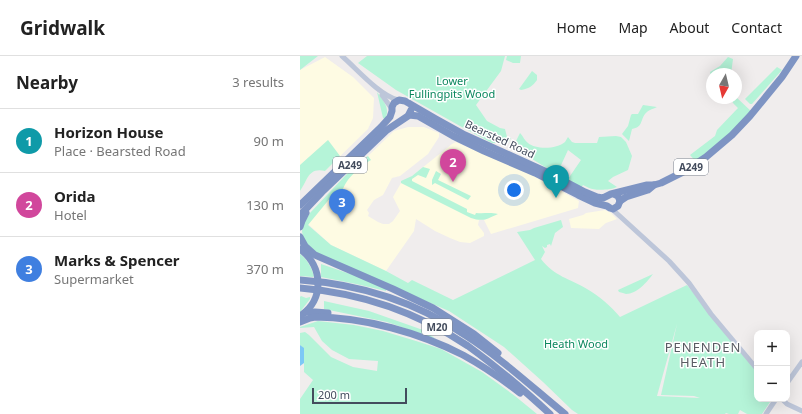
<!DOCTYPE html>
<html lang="en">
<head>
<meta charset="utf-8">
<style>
	:root { --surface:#fff; --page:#f6f6f6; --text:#222; --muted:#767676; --line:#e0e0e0; --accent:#d93025 }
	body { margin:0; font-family:"Noto Sans",sans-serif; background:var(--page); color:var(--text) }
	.controls { position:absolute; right:12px; bottom:12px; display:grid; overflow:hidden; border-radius:8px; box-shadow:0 4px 16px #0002 }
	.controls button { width:36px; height:36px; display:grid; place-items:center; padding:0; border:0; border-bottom:1px solid var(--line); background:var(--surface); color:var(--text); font:20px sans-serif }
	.compass { position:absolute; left:406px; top:12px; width:36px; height:36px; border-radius:50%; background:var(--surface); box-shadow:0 4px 16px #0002; rotate:188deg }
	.scale { position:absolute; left:12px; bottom:10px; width:95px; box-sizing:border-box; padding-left:4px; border:2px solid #434c5d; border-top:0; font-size:11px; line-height:14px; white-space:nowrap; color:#434c5d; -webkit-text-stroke:3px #fff; paint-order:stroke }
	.you { position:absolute; left:214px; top:134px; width:14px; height:14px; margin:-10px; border:3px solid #fff; border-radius:50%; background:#1a73e8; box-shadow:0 0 0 6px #1a73e833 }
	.badge { display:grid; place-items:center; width:26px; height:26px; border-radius:50%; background:var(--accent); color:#fff; font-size:13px; font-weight:700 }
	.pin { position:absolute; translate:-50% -33px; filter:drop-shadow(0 1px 2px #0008) }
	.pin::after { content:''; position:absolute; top:21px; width:14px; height:12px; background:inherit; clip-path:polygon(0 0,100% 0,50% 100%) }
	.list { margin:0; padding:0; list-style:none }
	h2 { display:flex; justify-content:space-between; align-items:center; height:52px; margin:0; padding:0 16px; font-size:17px }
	h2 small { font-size:13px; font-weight:400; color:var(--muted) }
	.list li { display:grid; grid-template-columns:26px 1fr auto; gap:12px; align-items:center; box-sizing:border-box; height:64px; padding:0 16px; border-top:1px solid var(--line) }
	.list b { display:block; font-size:15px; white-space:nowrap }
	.list p { margin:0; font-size:13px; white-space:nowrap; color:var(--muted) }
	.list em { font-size:13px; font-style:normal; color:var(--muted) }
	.map { position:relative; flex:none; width:502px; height:358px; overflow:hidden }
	header { display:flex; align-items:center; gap:24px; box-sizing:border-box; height:56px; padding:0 20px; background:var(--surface); border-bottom:1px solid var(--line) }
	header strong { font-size:19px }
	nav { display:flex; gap:22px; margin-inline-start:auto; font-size:14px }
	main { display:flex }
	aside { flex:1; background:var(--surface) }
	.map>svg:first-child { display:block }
</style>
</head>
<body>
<header>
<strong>Gridwalk</strong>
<nav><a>Home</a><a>Map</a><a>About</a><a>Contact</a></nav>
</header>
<main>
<aside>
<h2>Nearby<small>3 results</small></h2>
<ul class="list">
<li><span class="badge" style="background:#0f9aa8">1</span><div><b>Horizon House</b><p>Place · Bearsted Road</p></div><em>90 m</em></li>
<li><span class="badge" style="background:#d1479c">2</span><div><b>Orida</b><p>Hotel</p></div><em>130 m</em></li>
<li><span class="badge" style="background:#3f7fe0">3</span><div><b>Marks &amp; Spencer</b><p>Supermarket</p></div><em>370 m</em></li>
</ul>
</aside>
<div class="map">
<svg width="502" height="358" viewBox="0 0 502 358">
	<rect width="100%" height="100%" fill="#f0eded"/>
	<g fill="#fefbe3">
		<path d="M25,1L53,21L74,42L73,62L68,73L25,115L19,113L15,114L10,117L0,135V14Z"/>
		<path d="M108,71H124L139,77V81L128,98L100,120L92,122L83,139L74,144L67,154L69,157L68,160L78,166L83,168H89L93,165L100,155L93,141L101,127L112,120L152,88L156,86L158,87L230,118L279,145L278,152L191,178L184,164L189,162L179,164L178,169L184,177V180L170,187L160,186L150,182L135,175L116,163L114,175L86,215L31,189L8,168L36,134L68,100L94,75Z"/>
		<path d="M305,154L311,157L317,163L306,167L299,173L271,172L269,163L283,159L286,157Z"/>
	</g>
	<g fill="#b5f4d8" fill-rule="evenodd">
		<path d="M0,0H18L0,14Z"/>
		<path d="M67,0H205L201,15L176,49L187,65L200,72L205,73L207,81L211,82L208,87H192L160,70L96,34L58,7Z"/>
		<path d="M207,0H221L220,7H213L206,4Z"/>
		<path d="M428,1L433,3L431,18H412V21H411L410,16L420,10Z"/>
		<path d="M477,11L482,14L452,48H450L445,43Z"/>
		<path d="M232,15L237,19V24C233,30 228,33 221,34L219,33Z"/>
		<path d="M77,36C83,44 91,53 85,63L83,62Z"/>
		<path d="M436,41L453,57L397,107L390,99L415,80L417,74L438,52L433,47L432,44L430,43L431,42H436Z"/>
		<path d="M343,49L357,51C353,53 348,54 345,58C340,65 343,71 332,73L329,85L322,78L328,70L331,59L332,58H338Z"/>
		<path d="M220,77C223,80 225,85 228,87C236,94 257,93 265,86C265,86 268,81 268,81L272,86L275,87H297L299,81L316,80L321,81L326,86L332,100L328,114L313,121L308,125L317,131C311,134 295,135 289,132C287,131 285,130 283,129L281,132L268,123L281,104L268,94L257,118L245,111L213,91Z"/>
		<path d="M28,84L40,100L25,115C8,111 8,124 0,135V109Z"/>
		<path d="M68,100L71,104C60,110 43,125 42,138L36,135L8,169L31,189L86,215L108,227L112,224L153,244L235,204L217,176L230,174L234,172L261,164L263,171L255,177L251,190L250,188L247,189V191L245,192L242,190L245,196L241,203C255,221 269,222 287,233C299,240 311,250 320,261L387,229L457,316V343H472L462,358H447L440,354L438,358H429L426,357L425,358H278L272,354L243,326L204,291L149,255L23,201L9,191L3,182L2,175L4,167L10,157L63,101L65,102ZM377,268L361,339L394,340L400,342L357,340Z"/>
		<path d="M123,111L130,113L126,122L118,119L112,123V125L167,153V156L175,159L176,157C184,158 189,156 198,158C187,163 183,166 171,162L101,127V125L112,120Z"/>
		<path d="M136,115L141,118L138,124L171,140L168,144L135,127L132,129V124Z"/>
		<path d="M0,198C8,204 11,211 14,220L13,221L0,220Z"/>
		<path d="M21,208L59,221L86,233V235L56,228L21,221Z"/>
		<path d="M353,218C347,226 337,238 326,238C324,237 322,237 319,236L318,234Z"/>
		<path d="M1,240L6,242L10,241V243L0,256V241Z"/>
		<path d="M24,245L69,255L123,274L136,283L87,266L24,253Z"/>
		<path d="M18,265L54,269L83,275L116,285L141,293L182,316L215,340L237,358H0V343L13,324L4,316V293L0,289V277L5,276L9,279L31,301L53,311L77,315L78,305L49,303L32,294L22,285L14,271L0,272V271Z"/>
	</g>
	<path fill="#7dc8f6" d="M0,289L4,292V307L0,310Z"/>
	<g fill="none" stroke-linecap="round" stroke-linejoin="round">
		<g stroke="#bdc6d9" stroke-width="5">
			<path d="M42,0C57,13 79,39 98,44"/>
			<path d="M82,39L92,53"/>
			<path d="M312,153L369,205L389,227L411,258L457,313"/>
			<path d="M487,327L502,306"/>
			<path d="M482,343L487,348L502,355"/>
			<path d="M466,358L476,343"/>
		</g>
		<g stroke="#7e94c3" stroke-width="7">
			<path d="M109,59L118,60L153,80L184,95L235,117L278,139L295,147L307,150L310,152L313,153L318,150L320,145L318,140L314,138"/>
			<path d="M320,145L326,141L348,134L354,129"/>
			<path d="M0,149L81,71L90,61L92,55V51L94,47L99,44L105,45L136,63L165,79L249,117L285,136L297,141L303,142L311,138L347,129H354L361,127L385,115L406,101L432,79L450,60L482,21L496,0"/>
			<path d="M0,161L3,156L22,136L87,74L108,60L111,54"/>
			<path d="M0,171L2,165L6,157"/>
			<path d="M0,181L5,190L15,199L93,233L133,252L174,278L198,297"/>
			<path d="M0,193C23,210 25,244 0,260"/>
			<path d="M0,224C59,228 116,246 165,279C201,302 232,331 265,358"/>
			<path d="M0,232C61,237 117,256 168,290C197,311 224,334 250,358"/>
			<path d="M6,256H15L28,257"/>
			<path d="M0,266L10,262L15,261C64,261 120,277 163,299C183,310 202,323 220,337"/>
		</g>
	</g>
	<g text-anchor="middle" stroke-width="3" stroke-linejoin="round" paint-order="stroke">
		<g fill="#fff" stroke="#7b828e" stroke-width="1">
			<rect x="33" y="101" width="34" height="16" rx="3"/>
			<rect x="374" y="103" width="34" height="16" rx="3"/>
			<rect x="122" y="263" width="30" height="16" rx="3"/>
		</g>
		<g font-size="10" font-weight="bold" fill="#434c5d">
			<text x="50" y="113">A249</text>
			<text x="391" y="115">A249</text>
			<text x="137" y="275">M20</text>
		</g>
		<g font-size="11" fill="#0b875e" stroke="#fff">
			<text x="152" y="29">Lower<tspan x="152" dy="13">Fullingpits Wood</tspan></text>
			<text x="276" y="292">Heath Wood</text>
		</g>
		<g font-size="11" fill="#434c5d" stroke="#fff">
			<text transform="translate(200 83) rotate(25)" y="4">Bearsted Road</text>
		</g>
		<g font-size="13" letter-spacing="1" fill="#595c63" stroke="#fff">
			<text x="403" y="296">PENENDEN<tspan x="403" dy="15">HEATH</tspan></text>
		</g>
	</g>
</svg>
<div class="controls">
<button>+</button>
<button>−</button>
</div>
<svg class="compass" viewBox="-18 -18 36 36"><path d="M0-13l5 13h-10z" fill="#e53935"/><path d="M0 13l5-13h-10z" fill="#767676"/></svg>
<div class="scale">200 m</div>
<div class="you"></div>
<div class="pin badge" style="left:256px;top:142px;background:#0f9aa8">1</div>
<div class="pin badge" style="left:153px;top:126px;background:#d1479c">2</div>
<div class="pin badge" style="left:42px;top:166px;background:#3f7fe0">3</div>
</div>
</main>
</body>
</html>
